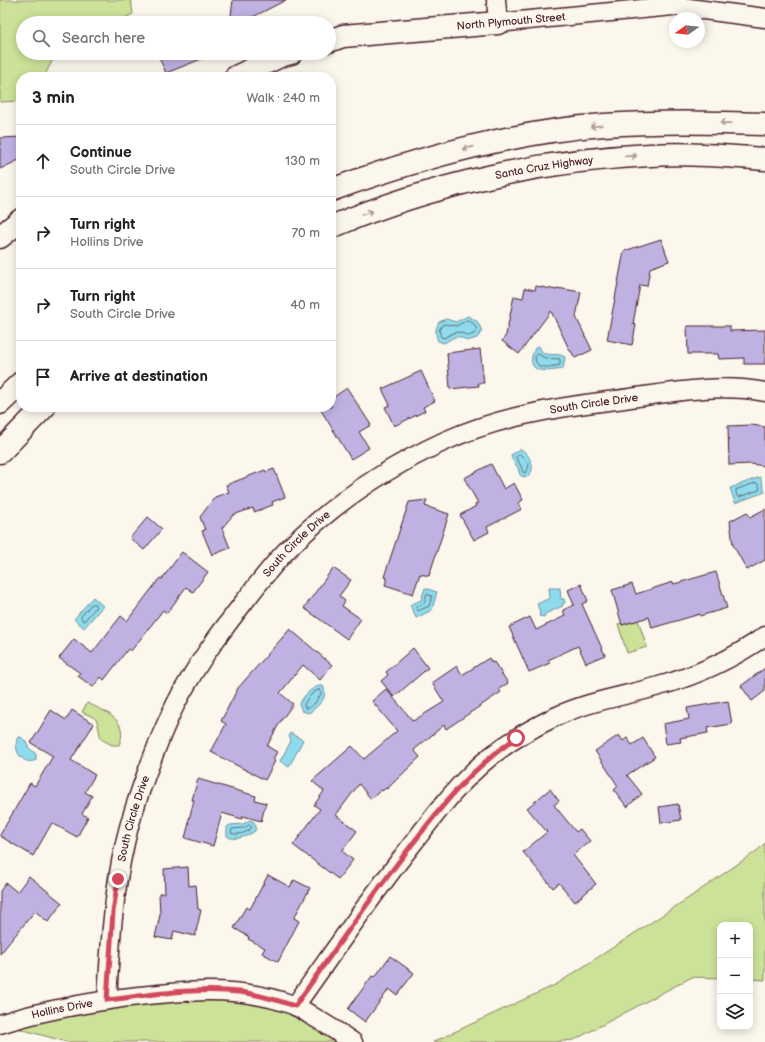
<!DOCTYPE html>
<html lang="en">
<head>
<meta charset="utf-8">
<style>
	:root { --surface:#fff; --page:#f6f6f6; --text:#222; --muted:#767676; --line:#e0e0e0 }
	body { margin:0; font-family:"Balsamiq Sans",sans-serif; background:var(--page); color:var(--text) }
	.controls { position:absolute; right:12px; bottom:12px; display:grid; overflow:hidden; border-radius:8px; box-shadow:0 2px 10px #0003 }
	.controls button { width:36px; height:36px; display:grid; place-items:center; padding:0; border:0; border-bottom:1px solid var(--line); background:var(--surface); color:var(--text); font:20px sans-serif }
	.compass { position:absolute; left:669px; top:12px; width:36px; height:36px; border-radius:50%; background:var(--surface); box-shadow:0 2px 10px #0003; rotate:256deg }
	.stop { position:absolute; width:12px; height:12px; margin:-9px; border:3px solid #d1495b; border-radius:50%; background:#fff }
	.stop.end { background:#d1495b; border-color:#fff; box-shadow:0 1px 4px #0008 }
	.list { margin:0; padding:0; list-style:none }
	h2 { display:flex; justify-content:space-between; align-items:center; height:52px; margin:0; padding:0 16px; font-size:17px }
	h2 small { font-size:13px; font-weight:400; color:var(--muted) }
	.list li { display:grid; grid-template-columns:26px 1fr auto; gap:12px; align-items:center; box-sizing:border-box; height:72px; padding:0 16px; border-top:1px solid var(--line) }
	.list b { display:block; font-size:15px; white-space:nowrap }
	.list p { margin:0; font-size:13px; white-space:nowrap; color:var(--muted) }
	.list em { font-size:13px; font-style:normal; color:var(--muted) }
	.icon { flex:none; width:22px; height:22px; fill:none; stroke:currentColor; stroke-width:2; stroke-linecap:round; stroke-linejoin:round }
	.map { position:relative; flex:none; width:765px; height:1042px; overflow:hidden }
	.search { position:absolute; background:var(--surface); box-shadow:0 2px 10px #0003; left:16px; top:16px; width:320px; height:44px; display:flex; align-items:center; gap:10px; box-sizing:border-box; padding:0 14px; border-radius:22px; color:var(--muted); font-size:15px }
	.panel { position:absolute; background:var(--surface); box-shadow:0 2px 10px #0003; left:16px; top:72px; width:320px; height:340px; border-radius:16px }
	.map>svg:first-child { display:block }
</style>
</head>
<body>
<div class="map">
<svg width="765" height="1042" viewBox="0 0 765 1042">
	<rect width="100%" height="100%" fill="#fbf7ec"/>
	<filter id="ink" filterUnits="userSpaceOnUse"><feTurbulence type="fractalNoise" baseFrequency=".025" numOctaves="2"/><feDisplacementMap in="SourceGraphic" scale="8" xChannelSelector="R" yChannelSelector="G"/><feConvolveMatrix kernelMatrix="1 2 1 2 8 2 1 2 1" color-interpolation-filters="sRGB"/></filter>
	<g filter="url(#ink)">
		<g fill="#cbe298" stroke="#8a8062">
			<path d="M0,0H131L133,14L115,23H23V53H56L44,77H21V101L0,102Z"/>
			<path d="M638,620L647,647L627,653L618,624L622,623L623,625Z"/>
			<path d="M87,703C105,711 130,720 119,745H112L101,739L97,721L93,717L82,712Z"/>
			<path d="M765,843V980L750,979V925H720V978L692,977L574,1040L555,1042H433L557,984L690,897L758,850Z"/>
			<path d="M251,994L353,1042H67L34,1033L0,1023L56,1009Z"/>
		</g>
		<g fill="#8ddbec" stroke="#72909f">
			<path d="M468,316L477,321L482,331L477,338L467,341C456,333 454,338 444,343L438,341C435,333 435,329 439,322L446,319L456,322Z"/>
			<path d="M539,346C540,348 541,350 542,352C547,357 558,352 565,357L563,369C545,372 523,374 535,348Z"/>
			<path d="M521,449C531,455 539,474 524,477L520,475L518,468L512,459L511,455Z"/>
			<path d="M760,477L765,492L735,503L730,488Z"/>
			<path d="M425,588L437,592L432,610L416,618L410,605L421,600Z"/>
			<path d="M549,588H560L561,599H564L565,603L562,604L563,606L545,614L544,617L539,616L540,612L537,604L550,598Z"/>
			<path d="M93,597L103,606L84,628L74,619Z"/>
			<path d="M319,686H323C329,698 318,706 309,713L302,711L299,704C304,696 309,689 319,686Z"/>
			<path d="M290,733L303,740L289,767L280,761L291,741L289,736Z"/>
			<path d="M18,737H21L25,741L29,748L36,754V760C22,767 12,748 18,737Z"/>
			<path d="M250,820L254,822L256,826L255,831C248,836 234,842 227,836V827L230,825L243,824Z"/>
		</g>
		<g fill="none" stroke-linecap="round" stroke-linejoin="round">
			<g stroke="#656a78" stroke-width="1">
				<path d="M468,320L474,324L477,330L474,334L468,336C456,329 454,333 444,338L441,337L439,330L442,325L446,324L456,326Z"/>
				<path d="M538,354L545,358L560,359V365L549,367H540L536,362L535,357Z"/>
				<path d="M520,454L529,465L528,468L525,473L523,472L521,466L516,458Z"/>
				<path d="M756,483L758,484L760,488L759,490L739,497L737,496L736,492V490Z"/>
				<path d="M427,594L432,596L429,606L418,611L416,607L424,603Z"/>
				<path d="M92,604H95L96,607L85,620L83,621L81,617Z"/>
				<path d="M319,690L321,691V694L314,704L308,708H305L304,705C307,698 312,692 319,690Z"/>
				<path d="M249,825L252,827C248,833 236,836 231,833L232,829L244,828Z"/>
			</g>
		</g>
		<g fill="#bfb2e3" stroke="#4a1f2b">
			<path d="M233,0H286L241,23H230Z"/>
			<path d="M157,53H214V54L166,73Z"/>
			<path d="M21,137V159L0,169V138Z"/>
			<path d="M661,239L669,261L650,268L647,286L640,285L633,324L636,325L632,345L607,340L624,251Z"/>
			<path d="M536,286L557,290V288L581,292L576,317L592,350L575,358L571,351H570L551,311L519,354L502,341L506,335L514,296L523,298L525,288L535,290Z"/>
			<path d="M687,326H730V331L765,330V364H744V358L719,359L718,354H688Z"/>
			<path d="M480,349L484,383H478L479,386L450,389L447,353Z"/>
			<path d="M421,371L435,401L423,407L425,411L394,426L385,407L390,405L382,389Z"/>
			<path d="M347,388L371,425L359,432L369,448L351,459L319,407H331V399Z"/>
			<path d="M752,425L765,427V466L751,464L729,465L728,426Z"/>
			<path d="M491,464L504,489L514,483L523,500L518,503L522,509L487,527L489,532L474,540L460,515L476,506L475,504L478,503L464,478Z"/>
			<path d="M274,469L285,497L272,502L273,505L254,512L253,508L233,515L222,528L230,548L212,555L202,531L205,530L200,517L215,497L229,492L226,485L265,470L266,472Z"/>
			<path d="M427,500L425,506L449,514L429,576L420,574L413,594L385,585L387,578L384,577L409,502Z"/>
			<path d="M765,509V560L747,570L733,545L730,521L747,512L750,517Z"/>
			<path d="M148,517L162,529L144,550L130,538Z"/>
			<path d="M182,552L208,572L193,592L186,587L167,613L163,610L131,651L128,649L104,680L101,677L93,687L78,676L80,673L59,658L74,639L92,653L121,616L127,621L160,578L162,579Z"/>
			<path d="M333,568L351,580L339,596L345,601L342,606L361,619L347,639L304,608Z"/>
			<path d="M716,572L727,608L700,616V614L652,628L649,617L622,625L612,590L632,584L636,594L673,582L674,584Z"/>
			<path d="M581,584L588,601L582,604L605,655L586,663L578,646L548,660L550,663L529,672L509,627L530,617L536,630L565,616L563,610L574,605L568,590Z"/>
			<path d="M290,629L332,665L320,680L303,665L280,693L293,704L280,722L267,746L277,752L273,759L275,761L265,780L211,752L226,724L221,721L238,688Z"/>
			<path d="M413,648L428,668L394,697L381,681L388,675L386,672Z"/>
			<path d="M489,658L492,663L494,662L508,683L499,689L501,692L446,729L444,725L414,750L420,757L387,789L386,788L382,791L381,790L371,799L359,784L336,815L357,831L342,851L353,860L338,879L293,845L320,809L314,805L324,791L312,781L352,746L364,759L397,731L372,701L386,689L413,721L444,702L432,683L457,666L462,675Z"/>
			<path d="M765,668V691L752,701L741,686Z"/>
			<path d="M728,701L732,724L707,728L708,733L680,738L681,742L666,744L663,724L689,719L687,708Z"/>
			<path d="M51,710L66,720L72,710L94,724L71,760L95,775L85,792L92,796L82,814L88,817L77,837L52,823L33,856L0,836V835L30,783L35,786L53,756L31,743Z"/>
			<path d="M619,735L623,741L627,738L632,745L643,738L655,757L627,775L642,794L627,807L614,790L618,786L595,751Z"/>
			<path d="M198,779L256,796L255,800L266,803L261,821L243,816L242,819L222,813L213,846L185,838L189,823H188L194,800H192Z"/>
			<path d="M550,789L559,801L554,805L576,832L580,829L590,841L573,855L596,884L575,902L559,883L553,888L523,852L547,832L527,808Z"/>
			<path d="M678,804L681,820L661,823L659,807Z"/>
			<path d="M188,867L189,886L196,885L198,909L201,910L195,936L174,931L172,940L155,937L160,915L159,893H165L164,869Z"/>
			<path d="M268,875L290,887L294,880L310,888L294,918L299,921L278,962L262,953L265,948L248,939L249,937L234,928L246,907L250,909Z"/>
			<path d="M29,876L62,903L48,922L35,911L0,954V891L6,883L17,892Z"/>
			<path d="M390,956L414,973L397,995L389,989L365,1022L348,1009L372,976L375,977Z"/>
		</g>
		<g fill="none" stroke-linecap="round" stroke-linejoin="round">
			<g stroke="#4a1f2b" stroke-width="21">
				<g id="street">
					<path d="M496,0L498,23L673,6L765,18"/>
					<path id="s1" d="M107,1000C110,947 113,894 125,843C130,820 138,797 146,775C158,743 170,711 188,682C204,654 224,628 244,602C257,585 271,567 286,551C331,505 386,468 445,441C496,418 552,408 608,401C659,395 713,382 765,392"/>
					<path d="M295,1006C334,951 372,895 414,842C437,812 461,780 491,756C511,740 534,727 557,716C589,701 625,696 659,686C698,675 731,660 765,636"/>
					<path id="s2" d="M0,1024C40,1011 80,1004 122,998C180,991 237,984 293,1005C300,1008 306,1012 312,1016C326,1024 339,1033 353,1042"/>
				</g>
			</g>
			<g stroke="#4a1f2b" stroke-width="25">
				<g id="secondary">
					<path d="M329,41L343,36L498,23"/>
					<path d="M236,77L280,56L291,53"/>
					<path d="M0,237L21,220"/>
				</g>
			</g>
			<g stroke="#4a1f2b" stroke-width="25">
				<g id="highway">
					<path d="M331,190C419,158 511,132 604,125C658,121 711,122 765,124"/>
					<path id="s3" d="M331,227C431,185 541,160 650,155C688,153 727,156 765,159"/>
					<path d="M0,403L21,383"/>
					<path d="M0,452L44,407"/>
				</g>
			</g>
			<use href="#street" stroke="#fbf7ec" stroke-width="18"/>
			<use href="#secondary" stroke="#fbf7ec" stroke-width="22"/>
			<use href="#highway" stroke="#fbf7ec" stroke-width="22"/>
		</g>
		<defs><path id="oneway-shaft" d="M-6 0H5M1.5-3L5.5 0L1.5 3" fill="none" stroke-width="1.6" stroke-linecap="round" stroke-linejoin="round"/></defs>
		<g stroke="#ab9695">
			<use href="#oneway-shaft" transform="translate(726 123) rotate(-178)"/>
			<use href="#oneway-shaft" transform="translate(596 126) rotate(173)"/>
			<use href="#oneway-shaft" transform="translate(468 148) rotate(167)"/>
			<use href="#oneway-shaft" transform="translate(631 156) rotate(-4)"/>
			<use href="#oneway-shaft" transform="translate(367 213) rotate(-20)"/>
		</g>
	</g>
	<g fill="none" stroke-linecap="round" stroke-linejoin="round" filter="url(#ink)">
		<path stroke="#d1495b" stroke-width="5" d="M118,879L113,912L107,1000C150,995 195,987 239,992C258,994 277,1000 295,1006C332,954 368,901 407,851C440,808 470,769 516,738"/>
	</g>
	<g text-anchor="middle" stroke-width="3.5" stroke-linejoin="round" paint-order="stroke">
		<g font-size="11" fill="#4a1f2b" stroke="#fbf7ec">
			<text transform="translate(511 21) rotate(-5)" y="4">North Plymouth Street</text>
			<text dy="4" stroke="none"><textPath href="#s3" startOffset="222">Santa Cruz Highway</textPath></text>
			<text dy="4" stroke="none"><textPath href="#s1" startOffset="844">South Circle Drive</textPath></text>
			<text dy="4" stroke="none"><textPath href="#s1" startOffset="508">South Circle Drive</textPath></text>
			<text dy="4" stroke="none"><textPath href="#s1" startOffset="184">South Circle Drive</textPath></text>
			<text dy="4" stroke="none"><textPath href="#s2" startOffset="64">Hollins Drive</textPath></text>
		</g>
	</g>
</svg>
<div class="controls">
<button>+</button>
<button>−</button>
<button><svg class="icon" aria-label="layers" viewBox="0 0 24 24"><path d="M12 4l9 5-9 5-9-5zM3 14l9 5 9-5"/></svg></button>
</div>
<svg class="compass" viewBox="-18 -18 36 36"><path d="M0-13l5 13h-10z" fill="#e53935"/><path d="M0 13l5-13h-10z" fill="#767676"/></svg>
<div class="stop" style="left:516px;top:738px"></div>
<div class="stop end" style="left:118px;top:879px"></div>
<div class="search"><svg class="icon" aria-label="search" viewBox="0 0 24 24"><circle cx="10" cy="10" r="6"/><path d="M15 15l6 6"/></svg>Search here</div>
<section class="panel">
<h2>3 min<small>Walk · 240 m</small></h2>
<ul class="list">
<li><svg class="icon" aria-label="ahead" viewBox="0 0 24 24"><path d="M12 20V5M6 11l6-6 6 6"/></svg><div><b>Continue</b><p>South Circle Drive</p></div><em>130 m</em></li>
<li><svg class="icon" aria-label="right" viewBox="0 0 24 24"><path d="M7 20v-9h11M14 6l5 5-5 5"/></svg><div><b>Turn right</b><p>Hollins Drive</p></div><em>70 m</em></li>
<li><svg class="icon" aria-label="right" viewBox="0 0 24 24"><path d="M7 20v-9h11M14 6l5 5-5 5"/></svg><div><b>Turn right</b><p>South Circle Drive</p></div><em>40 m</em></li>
<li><svg class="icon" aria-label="arrive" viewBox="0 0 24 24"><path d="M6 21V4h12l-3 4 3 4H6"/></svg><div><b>Arrive at destination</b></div></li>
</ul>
</section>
</div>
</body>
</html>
